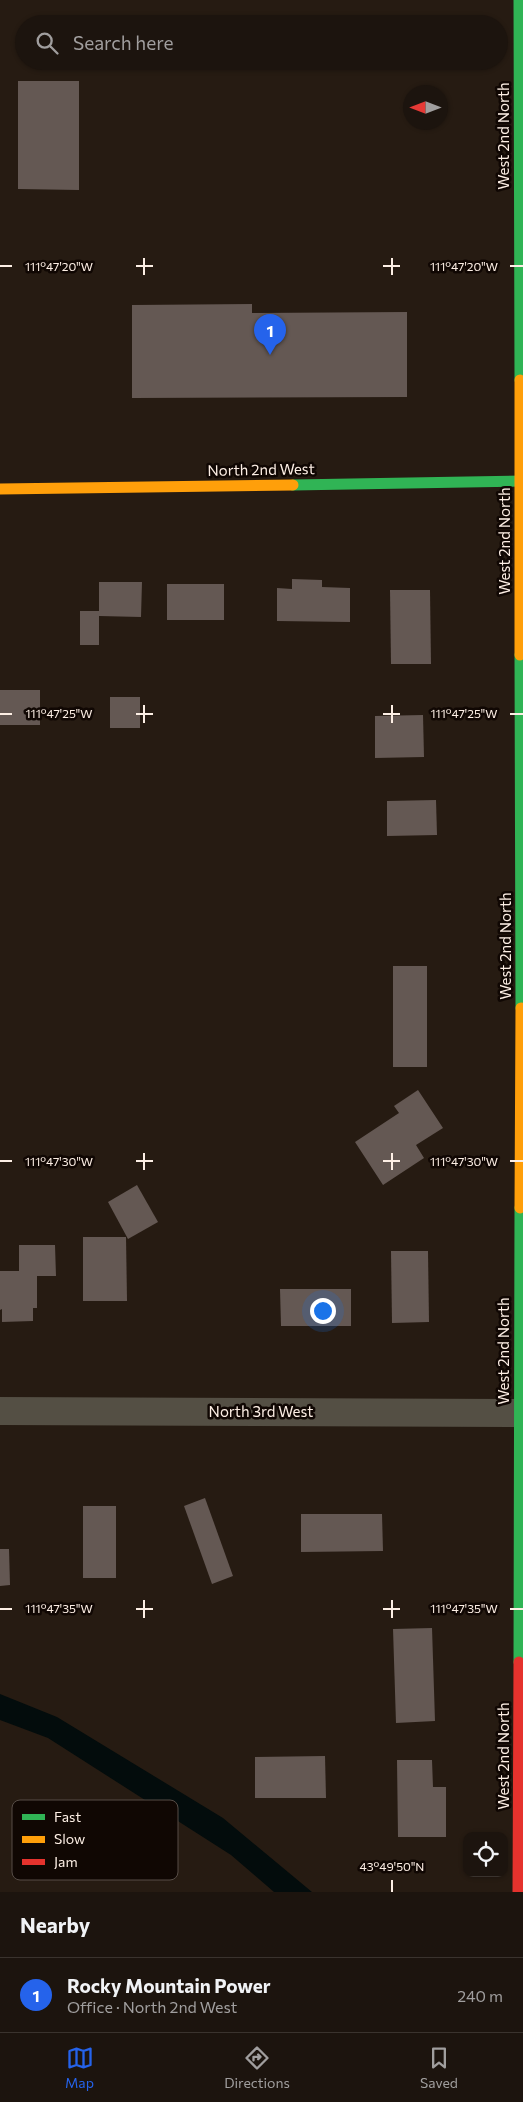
<!DOCTYPE html>
<html lang="en">
<head>
<meta charset="utf-8">
<style>
	:root { --surface:#1c140e; --page:#29211c; --text:#f1f3f6; --muted:#a09e9e; --line:#3a332e; --accent:#2563eb }
	body { margin:0; font-family:Commissioner,sans-serif; background:var(--page); color:var(--text) }
	.controls { position:absolute; right:15px; bottom:15px; display:grid; overflow:hidden; border-radius:10px; box-shadow:0 1px 4px #0004 }
	.controls button { width:45px; height:45px; display:grid; place-items:center; padding:0; border:0; border-bottom:1px solid var(--line); background:var(--surface); color:var(--text); font:25px sans-serif }
	.compass { position:absolute; left:403px; top:85px; width:45px; height:45px; border-radius:50%; background:var(--surface); box-shadow:0 1px 4px #0004; rotate:270deg }
	.you { position:absolute; left:322px; top:1310px; width:18px; height:18px; margin:-12px; border:4px solid #fff; border-radius:50%; background:#1a73e8; box-shadow:0 0 0 8px #1a73e833 }
	.badge { display:grid; place-items:center; width:32px; height:32px; border-radius:50%; background:var(--accent); color:#fff; font-size:16px; font-weight:700 }
	.pin { position:absolute; translate:-50% -41px; filter:drop-shadow(0 1px 2px #0008) }
	.pin::after { content:''; position:absolute; top:26px; width:18px; height:15px; background:inherit; clip-path:polygon(0 0,100% 0,50% 100%) }
	.list { margin:0; padding:0; list-style:none }
	h2 { display:flex; justify-content:space-between; align-items:center; height:65px; margin:0; padding:0 20px; font-size:21px }
	h2 small { font-size:16px; font-weight:400; color:var(--muted) }
	.list li { display:grid; grid-template-columns:32px 1fr auto; gap:15px; align-items:center; box-sizing:border-box; height:75px; padding:0 20px; border-top:1px solid var(--line) }
	.list b { display:block; font-size:19px; white-space:nowrap }
	.list p { margin:0; font-size:16px; white-space:nowrap; color:var(--muted) }
	.list em { font-size:16px; font-style:normal; color:var(--muted) }
	.icon { flex:none; width:28px; height:28px; fill:none; stroke:currentColor; stroke-width:2; stroke-linecap:round; stroke-linejoin:round }
	.map { position:relative; flex:none; width:523px; height:1892px; overflow:hidden }
	.search { position:absolute; background:var(--surface); box-shadow:0 1px 4px #0004; left:15px; right:15px; top:15px; height:55px; display:flex; align-items:center; gap:12px; box-sizing:border-box; padding:0 18px; border-radius:28px; color:var(--muted); font-size:19px }
	.sheet { height:140px; background:var(--surface) }
	nav { display:flex; justify-content:space-around; align-items:center; box-sizing:border-box; height:70px; border-top:1px solid var(--line); background:var(--surface); font-size:14px; color:var(--muted) }
	nav a { display:grid; justify-items:center; gap:2px }
	nav .on { color:var(--accent) }
	.map>svg:first-child { display:block }
</style>
</head>
<body>
<div class="map">
<svg width="523" height="1892" viewBox="0 0 523 1892">
	<rect width="100%" height="100%" fill="#261b12"/>
	<path fill="#030c0c" d="M0,1694L57,1717L223,1818L312,1892H274L231,1855L48,1738L0,1720Z"/>
	<g fill="#645853">
		<path d="M18,81H79V190L18,189Z"/>
		<path d="M252,304V313L407,312V397L132,398V305Z"/>
		<path d="M292,579L322,580V587L350,588V622L277,621V588L292,589Z"/>
		<path d="M99,582H142L141,617L99,616V645H80V611H99Z"/>
		<rect x="167" y="584" width="57" height="36"/>
		<path d="M390,590H430L431,664H391Z"/>
		<rect x="0" y="690" width="40" height="35"/>
		<rect x="110" y="697" width="30" height="31"/>
		<path d="M423,715L424,757L375,758V716Z"/>
		<path d="M436,800L437,835L387,836V801Z"/>
		<rect x="393" y="966" width="34" height="101"/>
		<path d="M418,1090L443,1128L416,1145L424,1158L383,1185L355,1142L399,1113L394,1106Z"/>
		<path d="M137,1185L158,1222L128,1239L108,1202Z"/>
		<path d="M83,1237H126L127,1301H83Z"/>
		<path d="M19,1245H55L56,1276H37V1308H33V1321L2,1322V1309L0,1310V1271H19Z"/>
		<path d="M391,1251H428L429,1322L392,1323Z"/>
		<path d="M280,1289H351V1326H281Z"/>
		<path d="M205,1498L233,1576L212,1584L184,1506Z"/>
		<rect x="83" y="1506" width="33" height="72"/>
		<path d="M301,1514H382L383,1551L301,1552Z"/>
		<path d="M0,1549H9L10,1585L0,1586Z"/>
		<path d="M432,1628L435,1721L396,1723L393,1629Z"/>
		<path d="M325,1756L326,1798H255V1757Z"/>
		<path d="M397,1760H432L433,1787H446V1837H398Z"/>
	</g>
	<g fill="none" stroke-linecap="round" stroke-linejoin="round">
		<path stroke="#544f44" stroke-width="28" d="M0,1411L523,1413"/>
		<g stroke="#30b455" stroke-width="11">
			<path d="M519,0L520,380"/>
			<path d="M293,485L523,481"/>
			<path d="M520,655L521,1008"/>
			<path d="M519,1662L520,1208"/>
		</g>
		<g stroke="#ff9f0a" stroke-width="11">
			<path d="M520,380V655"/>
			<path d="M0,489L293,485"/>
			<path d="M520,1208L521,1008"/>
		</g>
		<path stroke="#e5322d" stroke-width="11" d="M518,1892L519,1662"/>
	</g>
	<path fill="none" stroke="#fdefe5" stroke-width="2" d="M144,258V275M392,258V275M0,266H12M136,266H153M383,266H400M510,266H523M144,705V723M392,705V723M0,714H12M136,714H153M383,714H400M510,714H523M144,1153V1170M392,1153V1170M0,1161H12M136,1161H153M383,1161H400M510,1161H523M144,1600V1618M392,1600V1618M0,1609H12M136,1609H153M383,1609H400M510,1609H523M392,1880V1892"/>
	<g text-anchor="middle" stroke-width="5" stroke-linejoin="round" paint-order="stroke">
		<g font-size="15" fill="#fdefe5" stroke="#100703">
			<text transform="translate(504 136) rotate(-90)" y="5">West 2nd North</text>
			<text transform="translate(261 470) rotate(-1)" y="5">North 2nd West</text>
			<text transform="translate(505 541) rotate(-90)" y="5">West 2nd North</text>
			<text transform="translate(506 946) rotate(-90)" y="5">West 2nd North</text>
			<text transform="translate(504 1351) rotate(-90)" y="5">West 2nd North</text>
			<text x="261" y="1417">North 3rd West</text>
			<text transform="translate(504 1756) rotate(-90)" y="5">West 2nd North</text>
		</g>
	</g>
	<rect x="12" y="1800" width="166" height="80" rx="8" fill="#100703" stroke="#574d47" stroke-width="1"/>
	<rect x="22" y="1814" width="23" height="6" fill="#30b455"/>
	<rect x="22" y="1836" width="23" height="7" fill="#ff9f0a"/>
	<rect x="22" y="1859" width="23" height="6" fill="#e5322d"/>
	<g font-size="14" fill="#fdefe5">
		<text x="54" y="1822">Fast</text>
		<text x="54" y="1844">Slow</text>
		<text x="54" y="1867">Jam</text>
	</g>
	<g font-size="12" text-anchor="middle" fill="#fdefe5" stroke="#100703" stroke-width="5" stroke-linejoin="round" paint-order="stroke">
		<text x="464" y="271">111°47'20"W</text>
		<text x="59" y="271">111°47'20"W</text>
		<text x="464" y="718">111°47'25"W</text>
		<text x="59" y="718">111°47'25"W</text>
		<text x="59" y="1166">111°47'30"W</text>
		<text x="464" y="1166">111°47'30"W</text>
		<text x="464" y="1613">111°47'35"W</text>
		<text x="59" y="1613">111°47'35"W</text>
		<text x="392" y="1871">43°49'50"N</text>
	</g>
</svg>
<div class="controls">
<button><svg class="icon" aria-label="locate" viewBox="0 0 24 24"><circle cx="12" cy="12" r="6"/><path d="M12 2v4M12 18v4M2 12h4M18 12h4"/></svg></button>
</div>
<svg class="compass" viewBox="-18 -18 36 36"><path d="M0-13l5 13h-10z" fill="#e53935"/><path d="M0 13l5-13h-10z" fill="#a09e9e"/></svg>
<div class="you"></div>
<div class="pin badge" style="left:270px;top:355px">1</div>
<div class="search"><svg class="icon" aria-label="search" viewBox="0 0 24 24"><circle cx="10" cy="10" r="6"/><path d="M15 15l6 6"/></svg>Search here</div>
</div>
<section class="sheet">
<h2>Nearby<small></small></h2>
<ul class="list">
<li><span class="badge">1</span><div><b>Rocky Mountain Power</b><p>Office · North 2nd West</p></div><em>240 m</em></li>
</ul>
</section>
<nav>
<a class="on"><svg class="icon" aria-label="map" viewBox="0 0 24 24"><path d="M3 6l6-2 6 2 6-2v14l-6 2-6-2-6 2zM9 4v14M15 6v14"/></svg>Map</a>
<a><svg class="icon" aria-label="directions" viewBox="0 0 24 24"><path d="M12 3l9 9-9 9-9-9zM9 14v-3h6M13 9l2 2-2 2"/></svg>Directions</a>
<a><svg class="icon" aria-label="saved" viewBox="0 0 24 24"><path d="M7 4h10v16l-5-4-5 4z"/></svg>Saved</a>
</nav>
</body>
</html>
